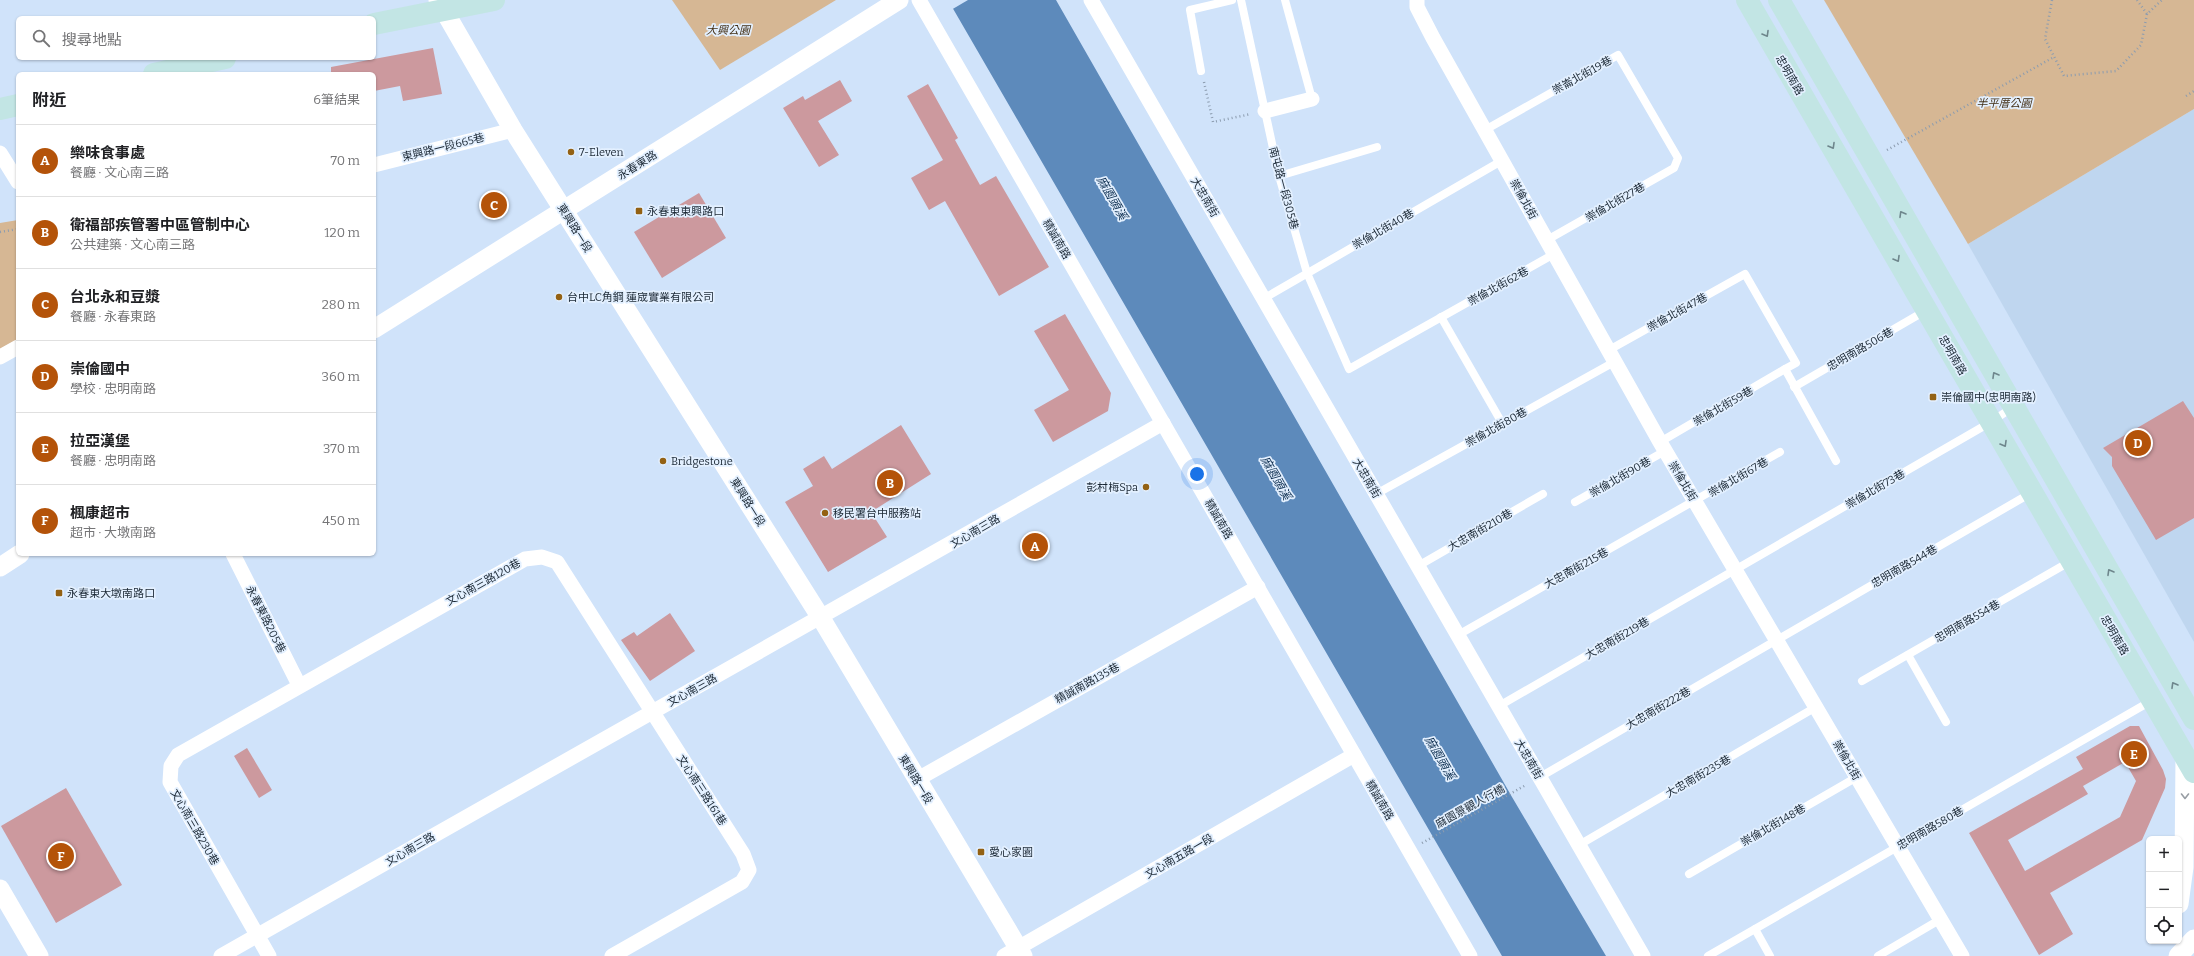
<!DOCTYPE html>
<html lang="zh-TW">
<head>
<meta charset="utf-8">
<style>
	:root { --surface:#fff; --page:#f2f2f2; --text:#202124; --muted:#757577; --line:#e0e0e0; --accent:#b45309 }
	body { margin:0; font-family:Bitter,"Noto Sans TC",serif; background:var(--page); color:var(--text) }
	.controls { position:absolute; right:12px; bottom:12px; display:grid; overflow:hidden; border-radius:6px; box-shadow:0 1px 3px #0004 }
	.controls button { width:36px; height:36px; display:grid; place-items:center; padding:0; border:0; border-bottom:1px solid var(--line); background:var(--surface); color:var(--text); font:20px sans-serif }
	.you { position:absolute; left:1197px; top:474px; width:14px; height:14px; margin:-10px; border:3px solid #fff; border-radius:50%; background:#1a73e8; box-shadow:0 0 0 6px #1a73e833 }
	.badge { display:grid; place-items:center; width:26px; height:26px; border-radius:50%; background:var(--accent); color:#fff; font-size:13px; font-weight:700 }
	.pin { position:absolute; translate:-50% -50%; border:2px solid #fff; box-shadow:0 1px 4px #0006 }
	.list { margin:0; padding:0; list-style:none }
	h2 { display:flex; justify-content:space-between; align-items:center; height:52px; margin:0; padding:0 16px; font-size:17px }
	h2 small { font-size:13px; font-weight:400; color:var(--muted) }
	.list li { display:grid; grid-template-columns:26px 1fr auto; gap:12px; align-items:center; box-sizing:border-box; height:72px; padding:0 16px; border-top:1px solid var(--line) }
	.list b { display:block; font-size:15px; white-space:nowrap }
	.list p { margin:0; font-size:13px; white-space:nowrap; color:var(--muted) }
	.list em { font-size:13px; font-style:normal; color:var(--muted) }
	.icon { flex:none; width:22px; height:22px; fill:none; stroke:currentColor; stroke-width:2; stroke-linecap:round; stroke-linejoin:round }
	.map { position:relative; flex:none; width:2194px; height:956px; overflow:hidden }
	.search { position:absolute; background:var(--surface); box-shadow:0 1px 3px #0004; left:16px; top:16px; width:360px; height:44px; display:flex; align-items:center; gap:10px; box-sizing:border-box; padding:0 14px; border-radius:6px; color:var(--muted); font-size:15px }
	.panel { position:absolute; background:var(--surface); box-shadow:0 1px 3px #0004; left:16px; top:72px; width:360px; height:484px; border-radius:6px }
	.map>svg:first-child { display:block }
</style>
</head>
<body>
<div class="map">
<svg width="2194" height="956" viewBox="0 0 2194 956">
	<rect width="100%" height="100%" fill="#d0e3fa"/>
	<path fill="#bfd6ef" d="M2194,109V642L1968,244Z"/>
	<g fill="#d6b794">
		<path d="M672,0H836L720,70Z"/>
		<path d="M1824,0H2194V109L1968,244Z"/>
		<path d="M18,220V339L0,349V223Z"/>
	</g>
	<path fill="#5d8abb" d="M948,0H1056L1512,797L1606,956H1502Z"/>
	<path fill="#d0e3fa" d="M946,0H968L951,10Z"/>
	<g fill="#cc999e" fill-rule="evenodd">
		<path d="M433,48L442,94L403,101L400,86L374,91V74H331V67Z"/>
		<path d="M840,80L852,101L818,121L839,155L819,167L783,108L803,96L805,100Z"/>
		<path d="M928,84L958,138L955,140L980,185L996,176L1049,267L999,296L945,201L929,210L911,178L943,160L907,96Z"/>
		<path d="M699,193L726,238L662,278L634,232Z"/>
		<path d="M1065,314L1111,393L1108,411L1053,442L1034,410L1069,390L1034,331Z"/>
		<path d="M2183,401L2194,418V518L2156,540L2112,466V457L2103,448Z"/>
		<path d="M901,425L931,474L871,512L887,537L828,572L785,502L813,486L803,469L824,456L832,469Z"/>
		<path d="M670,613L695,651L650,681L621,640L634,632L637,636Z"/>
		<path d="M2130,726H2139L2163,770L2166,779L2165,788L2142,840L2050,893L2073,934L2039,955L1969,833L2083,769L2076,757ZM2125,762L2136,781L2120,817L2025,871L2008,840L2088,794L2083,786Z"/>
		<path d="M247,748L272,790L259,798L234,756Z"/>
		<path d="M66,788L122,885L56,923L1,826Z"/>
	</g>
	<g fill="none" stroke-linecap="round" stroke-linejoin="round">
		<g stroke="#8c9caf" stroke-width="2.5" stroke-dasharray="1 3" stroke-linecap="butt">
			<path d="M2052,0L2045,39L2064,76L2116,71L2141,45L2147,14"/>
			<path d="M2137,0L2147,14L2162,0"/>
			<path d="M1204,82L1213,122L1251,114"/>
			<path d="M2186,96L2194,91"/>
			<path d="M1887,150L2054,57"/>
			<path d="M0,232L18,229"/>
			<path d="M1422,843L1526,785"/>
		</g>
		<g stroke="#fff" stroke-width="8">
			<path d="M1241,0L1279,176L1307,273L1349,369L1554,254"/>
			<path d="M1285,0L1312,99"/>
			<path d="M1201,71L1190,10L1232,0"/>
			<path d="M1485,130L1618,55L1678,158L1674,168L1547,240"/>
			<path d="M1279,176L1377,147"/>
			<path d="M1263,299L1503,160"/>
			<path d="M1441,317L1502,423"/>
			<path d="M1609,350L1745,274L1796,363L1785,369L1836,461"/>
			<path d="M1794,387L1925,311"/>
			<path d="M1660,442L1785,369"/>
			<path d="M1376,494L1616,361"/>
			<path d="M1575,502L1665,451"/>
			<path d="M1418,566L1543,494"/>
			<path d="M1458,635L1780,452"/>
			<path d="M1908,655L1946,722"/>
			<path d="M1862,681L2071,561"/>
			<path d="M1499,706L1991,422L2013,407"/>
			<path d="M1540,777L2031,493"/>
			<path d="M1579,845L1816,707"/>
			<path d="M1689,874L1857,777"/>
			<path d="M1755,929L1770,956"/>
			<path d="M1708,956L2151,701"/>
			<path d="M1878,956L1941,919"/>
		</g>
		<g stroke="#fff" stroke-width="15">
			<path d="M919,0L1470,956"/>
			<path d="M1091,0L1643,956"/>
			<path d="M1417,0V7L1433,38L1660,442L1962,956"/>
			<path d="M1265,111L1312,99"/>
			<path d="M0,153L18,182"/>
			<path d="M374,165L513,130"/>
			<path d="M0,357L18,347"/>
			<path d="M233,554L299,685"/>
			<path d="M916,780L1258,587"/>
			<path d="M221,956L1163,423"/>
			<path d="M269,956L170,782L171,766L178,755L525,559L542,557L557,562L743,854L749,870L742,882L612,956"/>
			<path d="M1004,956L1354,755"/>
		</g>
		<g stroke="#fff" stroke-width="19">
			<path d="M438,0L513,130L821,618L1023,956"/>
			<path d="M374,329L899,0"/>
			<path d="M0,567L20,554"/>
			<path d="M0,889L39,956"/>
			<path d="M2179,904L2184,867L2185,757"/>
			<path d="M2178,956L2194,939"/>
		</g>
		<g stroke="#c2e5e4" stroke-width="22">
			<path d="M1747,0L2194,772"/>
			<path d="M1779,0L2194,719"/>
			<path d="M374,24L494,0"/>
			<path d="M154,74L225,58"/>
			<path d="M0,109L18,105"/>
		</g>
	</g>
	<defs><path id="oneway-chevron" d="M-2-3.5L2.5 0L-2 3.5" fill="none" stroke-width="1.6" stroke-linecap="round" stroke-linejoin="round"/></defs>
	<g stroke="#6e868c">
		<use href="#oneway-chevron" transform="translate(1766 34) rotate(60)"/>
		<use href="#oneway-chevron" transform="translate(1832 146) rotate(60)"/>
		<use href="#oneway-chevron" transform="translate(1902 214) rotate(-120)"/>
		<use href="#oneway-chevron" transform="translate(1897 259) rotate(60)"/>
		<use href="#oneway-chevron" transform="translate(1995 375) rotate(-120)"/>
		<use href="#oneway-chevron" transform="translate(2004 444) rotate(60)"/>
		<use href="#oneway-chevron" transform="translate(2110 572) rotate(-120)"/>
		<use href="#oneway-chevron" transform="translate(2174 685) rotate(-120)"/>
	</g>
	<use stroke="#989ea4" href="#oneway-chevron" transform="translate(2185 796) rotate(90)"/>
	<g fill="#936113" stroke="#e3f0ff" stroke-width="1.5">
		<circle cx="571" cy="152" r="4"/>
		<rect x="635" y="207" width="8" height="8" rx="2"/>
		<circle cx="559" cy="297" r="4"/>
		<rect x="1929" y="393" width="8" height="8" rx="2"/>
		<circle cx="663" cy="461" r="4"/>
		<circle cx="1146" cy="487" r="4"/>
		<circle cx="825" cy="513" r="4"/>
		<rect x="55" y="589" width="8" height="8" rx="2"/>
		<rect x="977" y="848" width="8" height="8" rx="2"/>
	</g>
	<g text-anchor="middle" stroke-width="3.5" stroke-linejoin="round" paint-order="stroke">
		<g font-size="11" font-style="italic" fill="#422e15" stroke="#e3f0ff">
			<text x="728" y="34">大興公園</text>
			<text x="2004" y="107">半平厝公園</text>
		</g>
		<g font-size="11" fill="#1b2835" stroke="#e3f0ff">
			<text transform="translate(1582 75) rotate(-29)" y="4">崇崙北街19巷</text>
			<text transform="translate(1790 75) rotate(60)" y="4">忠明南路</text>
			<text transform="translate(443 147) rotate(-14)" y="4">東興路一段665巷</text>
			<text transform="translate(637 165) rotate(-32)" y="4">永春東路</text>
			<text transform="translate(1284 188) rotate(75)" y="4">南屯路一段305巷</text>
			<text transform="translate(1205 197) rotate(60)" y="4">大忠南街</text>
			<text transform="translate(1524 199) rotate(61)" y="4">崇倫北街</text>
			<text transform="translate(1615 202) rotate(-30)" y="4">崇倫北街27巷</text>
			<text transform="translate(575 228) rotate(58)" y="4">東興路一段</text>
			<text transform="translate(1383 229) rotate(-30)" y="4">崇倫北街40巷</text>
			<text transform="translate(1057 239) rotate(60)" y="4">精誠南路</text>
			<text transform="translate(1498 286) rotate(-29)" y="4">崇倫北街62巷</text>
			<text transform="translate(1677 312) rotate(-29)" y="4">崇倫北街47巷</text>
			<text transform="translate(1860 349) rotate(-30)" y="4">忠明南路506巷</text>
			<text transform="translate(1953 355) rotate(60)" y="4">忠明南路</text>
			<text transform="translate(1723 406) rotate(-30)" y="4">崇倫北街59巷</text>
			<text transform="translate(1496 427) rotate(-29)" y="4">崇倫北街80巷</text>
			<text transform="translate(1620 477) rotate(-30)" y="4">崇倫北街90巷</text>
			<text transform="translate(1738 477) rotate(-30)" y="4">崇倫北街67巷</text>
			<text transform="translate(1367 478) rotate(60)" y="4">大忠南街</text>
			<text transform="translate(1683 481) rotate(59)" y="4">崇倫北街</text>
			<text transform="translate(1875 489) rotate(-30)" y="4">崇倫北街73巷</text>
			<text transform="translate(748 502) rotate(58)" y="4">東興路一段</text>
			<text transform="translate(1219 519) rotate(60)" y="4">精誠南路</text>
			<text transform="translate(1480 530) rotate(-30)" y="4">大忠南街210巷</text>
			<text transform="translate(975 531) rotate(-30)" y="4">文心南三路</text>
			<text transform="translate(1904 566) rotate(-30)" y="4">忠明南路544巷</text>
			<text transform="translate(1576 568) rotate(-29)" y="4">大忠南街215巷</text>
			<text transform="translate(483 582) rotate(-29)" y="4">文心南三路120巷</text>
			<text transform="translate(266 619) rotate(63)" y="4">永春東路205巷</text>
			<text transform="translate(1967 621) rotate(-30)" y="4">忠明南路554巷</text>
			<text transform="translate(2115 635) rotate(60)" y="4">忠明南路</text>
			<text transform="translate(1617 638) rotate(-30)" y="4">大忠南街219巷</text>
			<text transform="translate(1087 683) rotate(-29)" y="4">精誠南路135巷</text>
			<text transform="translate(692 690) rotate(-29)" y="4">文心南三路</text>
			<text transform="translate(1658 708) rotate(-30)" y="4">大忠南街222巷</text>
			<text transform="translate(1529 759) rotate(60)" y="4">大忠南街</text>
			<text transform="translate(1847 760) rotate(60)" y="4">崇倫北街</text>
			<text transform="translate(1698 776) rotate(-30)" y="4">大忠南街235巷</text>
			<text transform="translate(916 779) rotate(59)" y="4">東興路一段</text>
			<text transform="translate(702 790) rotate(57)" y="4">文心南三路161巷</text>
			<text transform="translate(1380 800) rotate(60)" y="4">精誠南路</text>
			<text transform="translate(1470 806) rotate(-29)" y="4">麻園景觀人行橋</text>
			<text transform="translate(1773 825) rotate(-30)" y="4">崇倫北街148巷</text>
			<text transform="translate(195 827) rotate(60)" y="4">文心南三路230巷</text>
			<text transform="translate(1930 828) rotate(-30)" y="4">忠明南路580巷</text>
			<text transform="translate(410 849) rotate(-30)" y="4">文心南三路</text>
			<text transform="translate(1179 856) rotate(-30)" y="4">文心南五路一段</text>
		</g>
		<g font-size="11" fill="#1b2835" stroke="#e3f0ff" text-anchor="start">
			<text x="579" y="156">7-Eleven</text>
			<text x="647" y="215">永春東東興路口</text>
			<text x="567" y="301">台中LC角鋼 蓮宬實業有限公司</text>
			<text x="1941" y="401">崇倫國中(忠明南路)</text>
			<text x="671" y="465">Bridgestone</text>
			<text x="1138" y="491" text-anchor="end">彭村梅Spa</text>
			<text x="833" y="517">移民署台中服務站</text>
			<text x="67" y="597">永春東大墩南路口</text>
			<text x="989" y="856">愛心家園</text>
		</g>
		<g font-size="12" font-style="italic" fill="#0d2e50" stroke="#e3f0ff">
			<text transform="translate(1112 198) rotate(60)" y="4">麻園頭溪</text>
			<text transform="translate(1276 478) rotate(60)" y="4">麻園頭溪</text>
			<text transform="translate(1440 758) rotate(60)" y="4">麻園頭溪</text>
		</g>
	</g>
</svg>
<div class="controls">
<button>+</button>
<button>−</button>
<button><svg class="icon" aria-label="locate" viewBox="0 0 24 24"><circle cx="12" cy="12" r="6"/><path d="M12 2v4M12 18v4M2 12h4M18 12h4"/></svg></button>
</div>
<div class="you"></div>
<div class="pin badge" style="left:1035px;top:546px">A</div>
<div class="pin badge" style="left:890px;top:483px">B</div>
<div class="pin badge" style="left:494px;top:205px">C</div>
<div class="pin badge" style="left:2138px;top:443px">D</div>
<div class="pin badge" style="left:2134px;top:754px">E</div>
<div class="pin badge" style="left:61px;top:856px">F</div>
<div class="search"><svg class="icon" aria-label="search" viewBox="0 0 24 24"><circle cx="10" cy="10" r="6"/><path d="M15 15l6 6"/></svg>搜尋地點</div>
<section class="panel">
<h2>附近<small>6筆結果</small></h2>
<ul class="list">
<li><span class="badge">A</span><div><b>樂味食事處</b><p>餐廳 · 文心南三路</p></div><em>70 m</em></li>
<li><span class="badge">B</span><div><b>衛福部疾管署中區管制中心</b><p>公共建築 · 文心南三路</p></div><em>120 m</em></li>
<li><span class="badge">C</span><div><b>台北永和豆漿</b><p>餐廳 · 永春東路</p></div><em>280 m</em></li>
<li><span class="badge">D</span><div><b>崇倫國中</b><p>學校 · 忠明南路</p></div><em>360 m</em></li>
<li><span class="badge">E</span><div><b>拉亞漢堡</b><p>餐廳 · 忠明南路</p></div><em>370 m</em></li>
<li><span class="badge">F</span><div><b>楓康超市</b><p>超市 · 大墩南路</p></div><em>450 m</em></li>
</ul>
</section>
</div>
</body>
</html>
